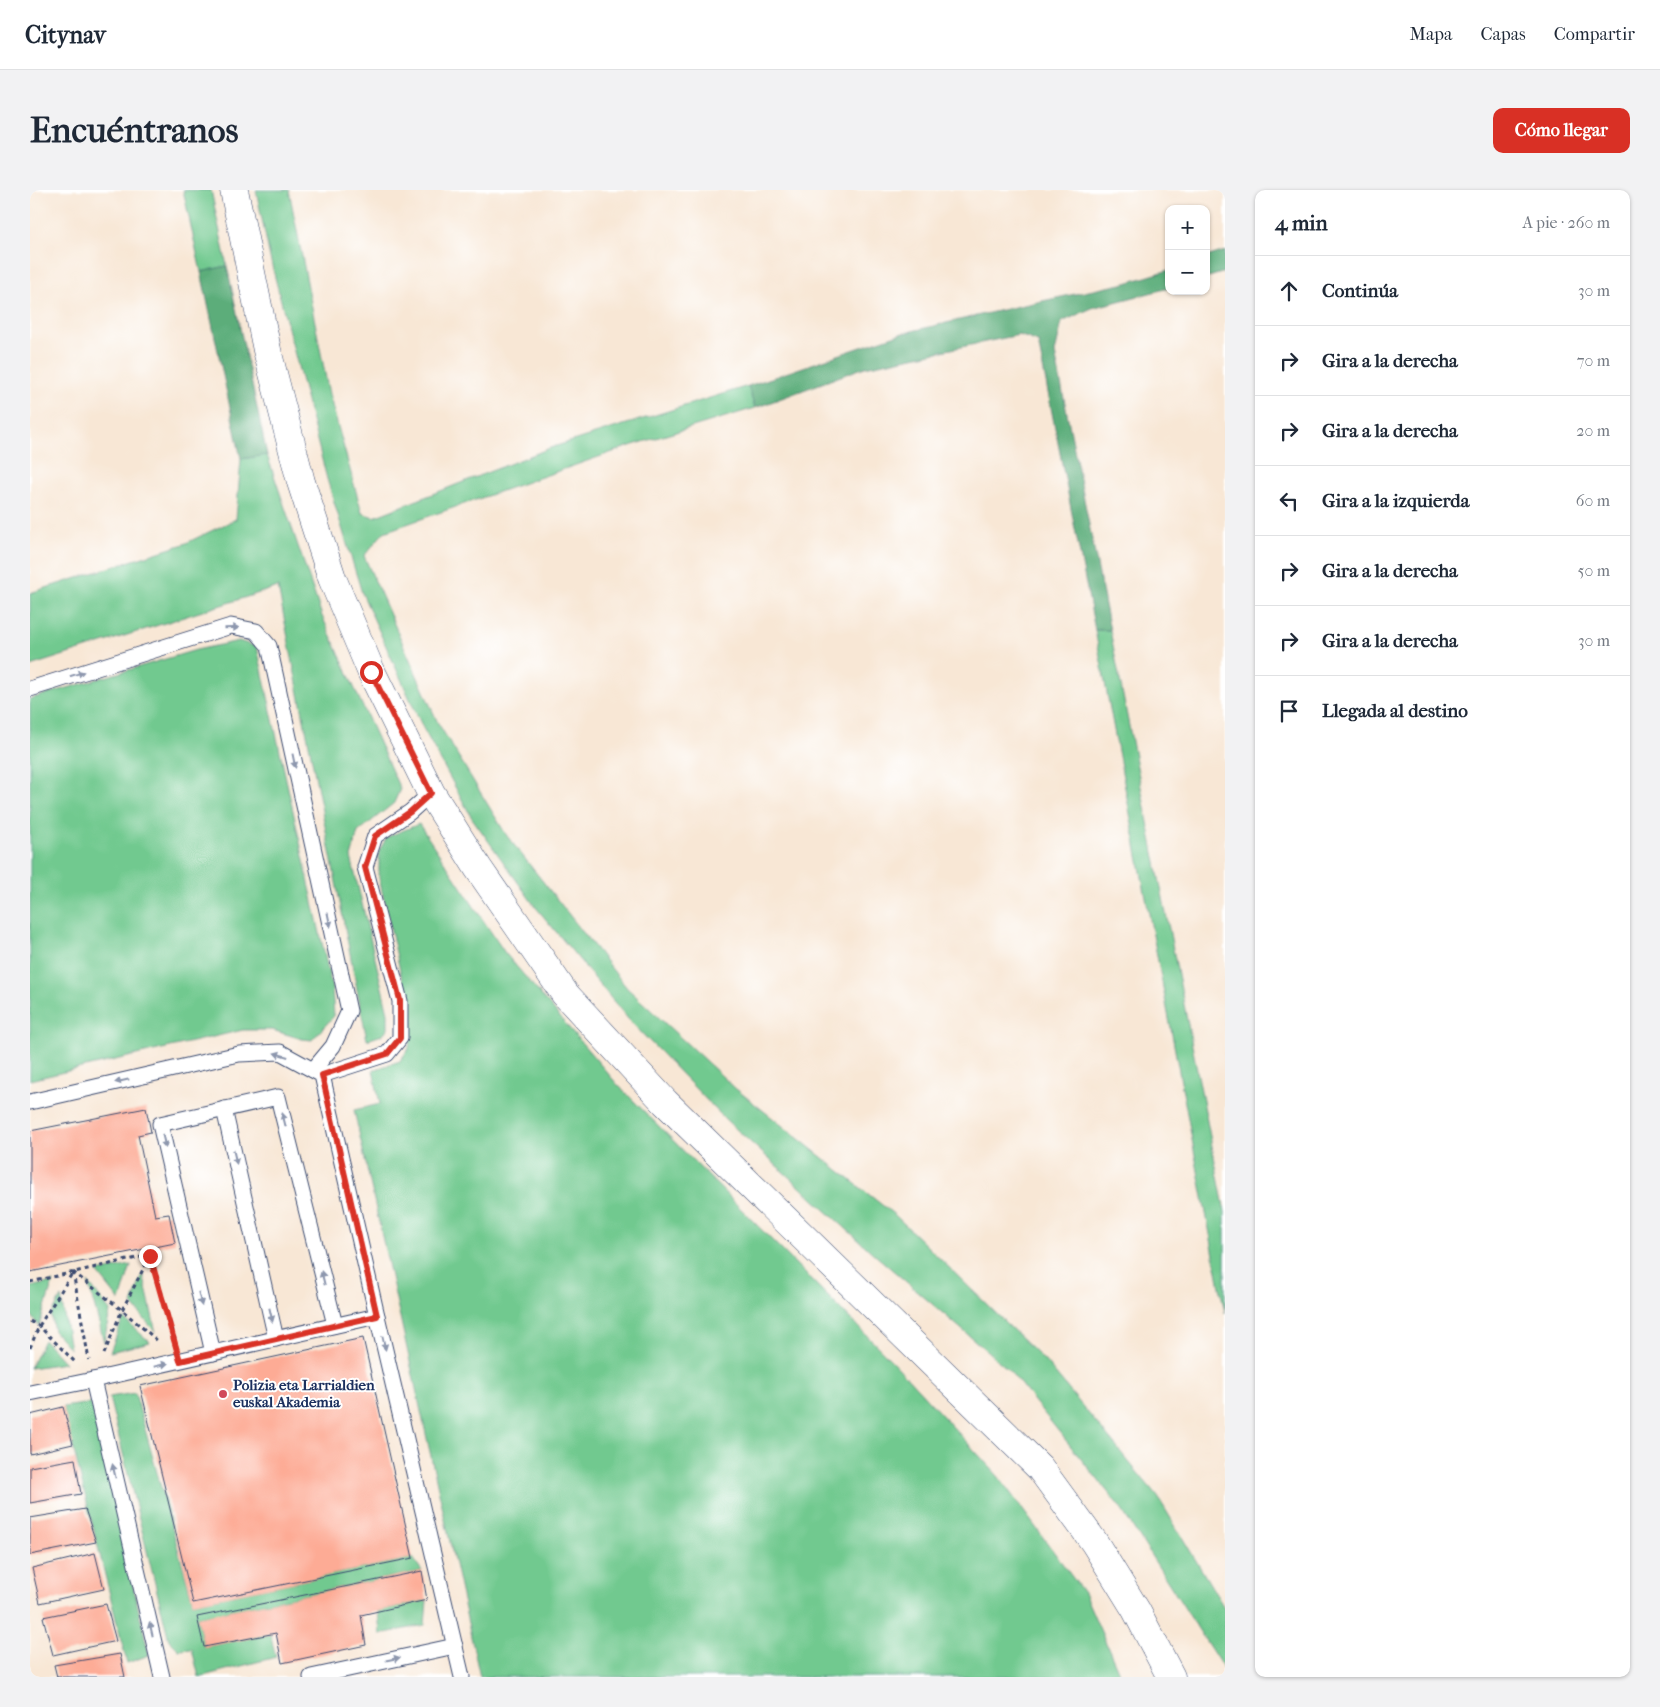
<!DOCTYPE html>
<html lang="es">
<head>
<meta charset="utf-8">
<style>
	:root { --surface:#fff; --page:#f2f2f3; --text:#1f2937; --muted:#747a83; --line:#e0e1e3; --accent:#d93025 }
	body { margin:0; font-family:"IM FELL French Canon",serif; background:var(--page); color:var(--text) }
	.controls { position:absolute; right:15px; top:15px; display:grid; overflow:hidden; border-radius:10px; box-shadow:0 1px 4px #0004 }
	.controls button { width:45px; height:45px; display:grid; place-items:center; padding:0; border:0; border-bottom:1px solid var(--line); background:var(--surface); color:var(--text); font:25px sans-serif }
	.stop { position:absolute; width:15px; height:15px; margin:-11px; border:4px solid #d93025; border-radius:50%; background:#fff }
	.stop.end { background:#d93025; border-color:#fff; box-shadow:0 1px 5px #0008 }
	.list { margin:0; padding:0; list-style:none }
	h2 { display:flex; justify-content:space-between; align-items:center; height:65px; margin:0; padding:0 20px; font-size:21px }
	h2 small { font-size:16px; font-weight:400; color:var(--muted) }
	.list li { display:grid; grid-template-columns:32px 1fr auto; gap:15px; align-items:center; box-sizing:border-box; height:70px; padding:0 20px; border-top:1px solid var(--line) }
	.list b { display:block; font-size:19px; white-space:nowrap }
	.list em { font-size:16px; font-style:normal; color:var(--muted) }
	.icon { flex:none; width:28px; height:28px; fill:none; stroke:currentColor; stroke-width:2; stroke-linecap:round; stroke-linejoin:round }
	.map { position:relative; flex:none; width:1195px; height:1487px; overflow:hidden; border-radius:10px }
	header { display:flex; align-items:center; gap:30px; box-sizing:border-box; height:70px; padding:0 25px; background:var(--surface); border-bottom:1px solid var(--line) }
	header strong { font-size:24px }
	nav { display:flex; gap:28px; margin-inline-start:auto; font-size:18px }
	.intro { display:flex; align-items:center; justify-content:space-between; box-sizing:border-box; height:120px; padding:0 30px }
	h1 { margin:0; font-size:35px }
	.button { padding:12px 22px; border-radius:10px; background:var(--accent); color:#fff; font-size:18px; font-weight:700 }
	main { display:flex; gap:30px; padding:0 30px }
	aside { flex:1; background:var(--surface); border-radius:10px; box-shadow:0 1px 4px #0004 }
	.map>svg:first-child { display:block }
</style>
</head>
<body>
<header>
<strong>Citynav</strong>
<nav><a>Mapa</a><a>Capas</a><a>Compartir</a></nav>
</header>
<div class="intro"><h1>Encuéntranos</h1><a class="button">Cómo llegar</a></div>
<main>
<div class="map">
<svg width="1195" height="1487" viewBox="0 0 1195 1487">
	<rect width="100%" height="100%" fill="#fff"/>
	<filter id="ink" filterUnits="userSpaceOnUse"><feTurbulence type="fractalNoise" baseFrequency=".02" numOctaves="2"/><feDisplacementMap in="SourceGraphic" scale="10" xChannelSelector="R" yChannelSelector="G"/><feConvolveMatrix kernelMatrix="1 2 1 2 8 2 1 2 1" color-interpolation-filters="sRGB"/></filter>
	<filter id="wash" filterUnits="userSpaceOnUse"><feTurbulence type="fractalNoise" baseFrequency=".0096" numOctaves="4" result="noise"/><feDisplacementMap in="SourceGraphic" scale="20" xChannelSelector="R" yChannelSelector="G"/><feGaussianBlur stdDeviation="1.12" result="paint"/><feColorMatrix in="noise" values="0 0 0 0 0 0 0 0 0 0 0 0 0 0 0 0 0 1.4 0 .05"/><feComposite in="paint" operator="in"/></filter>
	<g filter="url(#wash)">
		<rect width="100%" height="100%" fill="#f8e7d5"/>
		<g fill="#71c98f" stroke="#467c76">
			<path d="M153,0H181L197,76L171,82Z"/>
			<path d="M226,0H259L299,204L332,323L344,327L520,258L718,196L725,218L603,255L354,342L334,366L408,533L477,646L597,798L706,899L866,1026L1014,1170L1128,1307L1195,1419V1481L1090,1317L978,1179L845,1065L695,929L599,830L504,715L442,628L393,538L332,403L297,289L240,68Z"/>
			<path d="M237,265L292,426L370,599L364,613L328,642L321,667L358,823V838L352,845L337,850L248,397L0,476V403L154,354L206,329L211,269Z"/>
			<path d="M1065,440H1080L1195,1022V1123Z"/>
			<path d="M209,451L227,457L302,798L304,826L282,850L272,849L242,840H213L0,890V509L166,460Z"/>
			<path d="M389,634L475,763L587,894L862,1171L968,1286L1054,1403L1091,1487H450L324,920L350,914L343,880L370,871L379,858L382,833L349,688V661L357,647Z"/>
			<path d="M101,1075L90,1111L67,1082Z"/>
			<path d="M113,1083L126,1143L102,1114Z"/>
			<path d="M23,1092L9,1136L0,1123V1097Z"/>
			<path d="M58,1092L80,1121L74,1152Z"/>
			<path d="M31,1107L40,1159L24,1141L21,1126Z"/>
			<path d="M93,1128L120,1152L80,1162Z"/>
			<path d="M14,1150L35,1173L0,1178Z"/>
			<path d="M105,1203L163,1413L383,1368L392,1381L167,1427L174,1457L240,1444L246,1467L169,1487L162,1459L149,1460L139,1450L79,1207Z"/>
			<path d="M61,1213L119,1465L97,1473L33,1217Z"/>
			<path d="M397,1410L395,1435L350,1444L348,1421Z"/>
		</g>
		<g fill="#5cad7a" stroke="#3c6e6c">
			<path d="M1195,61V82L1176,88V67Z"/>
			<path d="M197,76L237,265L211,269L171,82Z"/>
			<path d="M1139,80V98L1062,118L1032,132L1025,163L1080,440H1065L1008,152L989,145L835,177L725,218L718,196L869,144L989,116L1096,93Z"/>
		</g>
		<g id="blocks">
			<g fill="#fdab95">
				<path d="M116,918L121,942L108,945L125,1026L139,1024L145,1053L0,1082V941Z"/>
				<path d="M333,1148L383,1368L163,1413L110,1196Z"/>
				<path d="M33,1217L43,1254L0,1264V1225Z"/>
				<path d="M45,1269L51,1304L0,1313V1277Z"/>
				<path d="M55,1319L66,1352L0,1365V1328Z"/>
				<path d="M65,1363L74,1399L10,1413L2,1378Z"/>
				<path d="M392,1381L397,1410L331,1425L336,1455L252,1473L246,1443L174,1457L167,1427Z"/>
				<path d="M76,1414L86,1451L23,1465L13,1427Z"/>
				<path d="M90,1464L95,1487H27L24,1475Z"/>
			</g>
		</g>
	</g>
	<g filter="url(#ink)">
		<use href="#blocks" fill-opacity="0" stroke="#3c4b70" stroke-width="1"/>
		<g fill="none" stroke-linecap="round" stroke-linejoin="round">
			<g stroke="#3c4b70" stroke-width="17">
				<g id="service">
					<path d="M0,499L201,436L226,441L239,456L319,821L303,856L283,880"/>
					<path d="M292,885L357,864L370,848V811L335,677L345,646L380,622L401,603"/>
					<path d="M0,912L209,864L250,862L292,885L347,1126"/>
					<path d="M194,919L246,1149"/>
					<path d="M183,1163L130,934L248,907L305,1135"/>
					<path d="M0,1203L63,1190"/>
					<path d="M132,1487L63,1190L347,1126L432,1487"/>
					<path d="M281,1487L425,1456"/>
				</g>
			</g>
			<g stroke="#3c4b70" stroke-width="29">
				<path id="secondary" d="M204,0L237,160L271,292L302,388L341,481L401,603L448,678L535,804L635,912L1010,1278L1064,1352L1106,1420L1141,1487"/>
			</g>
			<g stroke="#3c4b70" stroke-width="3" stroke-dasharray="4 4" stroke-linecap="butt">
				<path d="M43,1082L92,1120L129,1152"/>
				<path d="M0,1092L120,1065L145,1151"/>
				<path d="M0,1131L9,1136L45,1172"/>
				<path d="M0,1158L9,1136L43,1082L59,1170"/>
				<path d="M74,1164L92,1120L120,1066"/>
			</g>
			<use href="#service" stroke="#fff" stroke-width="15"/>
			<use href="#secondary" stroke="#fff" stroke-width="28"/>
		</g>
		<defs><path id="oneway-solid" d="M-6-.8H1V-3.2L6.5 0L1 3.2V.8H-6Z" transform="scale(1.25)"/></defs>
		<g fill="#8d97ae">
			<use href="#oneway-solid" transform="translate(202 438) rotate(-1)"/>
			<use href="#oneway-solid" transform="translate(47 484) rotate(-17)"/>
			<use href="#oneway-solid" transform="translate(264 571) rotate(78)"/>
			<use href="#oneway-solid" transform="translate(299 730) rotate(78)"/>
			<use href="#oneway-solid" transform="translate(251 865) rotate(-164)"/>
			<use href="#oneway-solid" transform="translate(92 891) rotate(167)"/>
			<use href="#oneway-solid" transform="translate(254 930) rotate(-104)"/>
			<use href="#oneway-solid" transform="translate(134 951) rotate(77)"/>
			<use href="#oneway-solid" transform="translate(205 967) rotate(77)"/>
			<use href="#oneway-solid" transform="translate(293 1088) rotate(-104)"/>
			<use href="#oneway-solid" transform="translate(170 1109) rotate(77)"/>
			<use href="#oneway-solid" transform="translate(241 1125) rotate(77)"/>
			<use href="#oneway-solid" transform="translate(354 1153) rotate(77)"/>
			<use href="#oneway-solid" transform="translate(131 1175) rotate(-13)"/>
			<use href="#oneway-solid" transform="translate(84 1281) rotate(-103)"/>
			<use href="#oneway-solid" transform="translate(121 1439) rotate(-103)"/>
			<use href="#oneway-solid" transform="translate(363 1469) rotate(-12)"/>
		</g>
	</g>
	<g fill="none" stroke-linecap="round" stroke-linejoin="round" filter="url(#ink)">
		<path stroke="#d93025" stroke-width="6" d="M120,1066L150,1171L347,1126L292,885L357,864L370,848V810L335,677L345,646L380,622L401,603L341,482"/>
	</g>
	<circle fill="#d1495b" stroke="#fff" stroke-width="2" cx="193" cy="1204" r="5"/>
	<g text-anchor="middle" stroke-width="4" stroke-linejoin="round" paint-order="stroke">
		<g font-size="15" font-weight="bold" fill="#1b2f5e" stroke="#fff" text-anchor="start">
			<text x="203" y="1200">Polizia eta Larrialdien<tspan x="203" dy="17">euskal Akademia</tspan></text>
		</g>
	</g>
</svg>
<div class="controls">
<button>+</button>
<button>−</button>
</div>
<div class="stop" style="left:341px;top:482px"></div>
<div class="stop end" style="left:120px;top:1066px"></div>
</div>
<aside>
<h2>4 min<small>A pie · 260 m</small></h2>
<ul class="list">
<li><svg class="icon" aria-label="ahead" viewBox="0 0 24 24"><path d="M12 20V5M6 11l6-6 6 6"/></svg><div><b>Continúa</b></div><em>30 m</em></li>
<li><svg class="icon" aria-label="right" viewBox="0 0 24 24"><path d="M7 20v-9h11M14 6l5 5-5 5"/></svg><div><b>Gira a la derecha</b></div><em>70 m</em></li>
<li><svg class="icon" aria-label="right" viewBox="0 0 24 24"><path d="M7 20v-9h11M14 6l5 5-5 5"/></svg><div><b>Gira a la derecha</b></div><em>20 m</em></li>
<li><svg class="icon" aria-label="left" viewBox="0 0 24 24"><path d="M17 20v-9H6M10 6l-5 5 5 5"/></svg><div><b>Gira a la izquierda</b></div><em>60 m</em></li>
<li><svg class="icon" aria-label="right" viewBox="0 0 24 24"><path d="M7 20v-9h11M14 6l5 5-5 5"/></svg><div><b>Gira a la derecha</b></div><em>50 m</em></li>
<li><svg class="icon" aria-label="right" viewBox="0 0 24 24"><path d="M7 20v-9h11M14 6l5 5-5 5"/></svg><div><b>Gira a la derecha</b></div><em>30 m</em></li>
<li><svg class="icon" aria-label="arrive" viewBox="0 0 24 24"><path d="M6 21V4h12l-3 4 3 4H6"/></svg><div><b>Llegada al destino</b></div></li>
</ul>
</aside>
</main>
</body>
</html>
